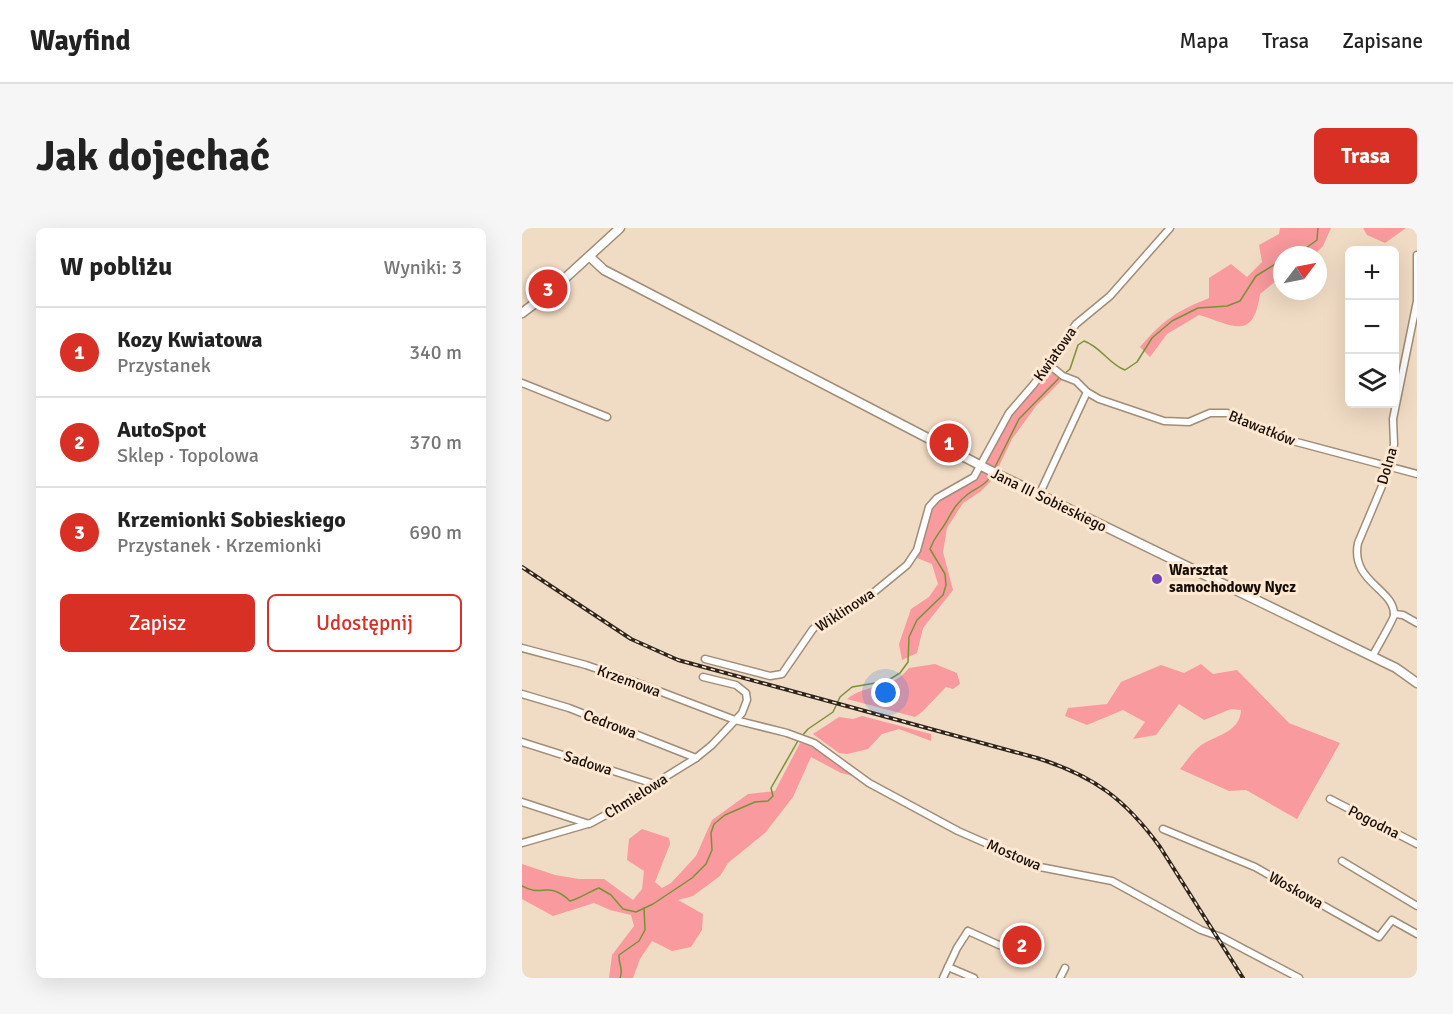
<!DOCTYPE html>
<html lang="pl">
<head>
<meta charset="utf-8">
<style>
	:root { --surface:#fff; --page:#f6f6f6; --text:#222; --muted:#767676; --line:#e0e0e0; --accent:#d93025 }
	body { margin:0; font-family:Signika,sans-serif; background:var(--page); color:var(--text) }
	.controls { position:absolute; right:18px; top:18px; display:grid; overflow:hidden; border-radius:9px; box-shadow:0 6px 24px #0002 }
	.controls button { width:54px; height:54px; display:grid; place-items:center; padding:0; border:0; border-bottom:2px solid var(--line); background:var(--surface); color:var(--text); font:30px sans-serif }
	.compass { position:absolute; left:751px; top:18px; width:54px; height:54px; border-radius:50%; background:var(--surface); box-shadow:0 6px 24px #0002; rotate:58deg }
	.you { position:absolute; left:364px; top:465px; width:21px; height:21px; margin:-15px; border:4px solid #fff; border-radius:50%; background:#1a73e8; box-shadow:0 0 0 9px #1a73e833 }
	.badge { display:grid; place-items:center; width:39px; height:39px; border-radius:50%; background:var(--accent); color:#fff; font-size:20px; font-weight:700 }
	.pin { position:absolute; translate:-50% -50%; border:3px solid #fff; box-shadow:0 2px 6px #0006 }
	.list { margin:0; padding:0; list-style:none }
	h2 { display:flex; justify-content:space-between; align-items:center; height:78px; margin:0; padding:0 24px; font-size:26px }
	h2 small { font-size:20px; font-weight:400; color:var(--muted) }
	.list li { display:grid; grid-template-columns:39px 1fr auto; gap:18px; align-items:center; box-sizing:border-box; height:90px; padding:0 24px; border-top:2px solid var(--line) }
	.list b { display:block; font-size:22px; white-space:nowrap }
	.list p { margin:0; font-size:20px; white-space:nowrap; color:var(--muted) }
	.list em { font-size:20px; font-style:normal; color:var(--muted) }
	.actions { display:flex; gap:12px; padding:18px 24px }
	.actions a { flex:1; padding:14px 0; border:2px solid var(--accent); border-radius:9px; text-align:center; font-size:21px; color:var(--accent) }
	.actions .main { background:var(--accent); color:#fff }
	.icon { flex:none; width:33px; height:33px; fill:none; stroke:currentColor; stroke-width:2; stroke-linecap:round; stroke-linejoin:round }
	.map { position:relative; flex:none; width:895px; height:750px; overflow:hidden; border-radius:9px }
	header { display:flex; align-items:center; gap:36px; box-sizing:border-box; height:84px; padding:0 30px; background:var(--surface); border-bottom:2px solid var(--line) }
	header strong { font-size:28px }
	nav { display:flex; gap:33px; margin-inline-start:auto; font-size:21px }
	.intro { display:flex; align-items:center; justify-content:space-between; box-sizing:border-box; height:144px; padding:0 36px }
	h1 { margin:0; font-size:42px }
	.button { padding:15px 27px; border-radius:9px; background:var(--accent); color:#fff; font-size:21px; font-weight:700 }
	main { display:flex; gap:36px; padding:0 36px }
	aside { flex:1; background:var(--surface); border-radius:9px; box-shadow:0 6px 24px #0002 }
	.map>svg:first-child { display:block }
</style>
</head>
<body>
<header>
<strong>Wayfind</strong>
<nav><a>Mapa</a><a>Trasa</a><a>Zapisane</a></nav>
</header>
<div class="intro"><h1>Jak dojechać</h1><a class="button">Trasa</a></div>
<main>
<aside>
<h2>W pobliżu<small>Wyniki: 3</small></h2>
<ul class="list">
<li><span class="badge">1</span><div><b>Kozy Kwiatowa</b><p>Przystanek</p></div><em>340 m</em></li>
<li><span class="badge">2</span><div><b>AutoSpot</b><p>Sklep · Topolowa</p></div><em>370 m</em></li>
<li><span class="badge">3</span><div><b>Krzemionki Sobieskiego</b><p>Przystanek · Krzemionki</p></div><em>690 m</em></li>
</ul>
<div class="actions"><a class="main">Zapisz</a><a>Udostępnij</a></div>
</aside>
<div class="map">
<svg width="895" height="750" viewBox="0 0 895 750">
	<rect width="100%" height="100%" fill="#f0dbc4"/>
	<g fill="#f99a9e">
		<path d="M758,0H809L801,18L792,27H760V48L738,66C731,114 711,97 677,87L645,106L628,129L618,119C641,92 655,83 687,70V50L709,36L725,49L740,34L737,17L757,6Z"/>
		<path d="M841,0H884L863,15L845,7Z"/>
		<path d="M527,140L540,152L514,178L490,211L475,242L464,236L489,187Z"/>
		<path d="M460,242L473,249L458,264L441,275L425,300L421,324L431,362L401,400L395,425L380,432L377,416L389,381L407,369L416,356L410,336L395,330C402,313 403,285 418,273C432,260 448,258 460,242Z"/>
		<path d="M413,436L435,445L438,456L431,461L424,459L401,483L393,489L325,471C345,455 370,462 387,440Z"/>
		<path d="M679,436L691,446L715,442L767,495L818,515L775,591L724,562L707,563L658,541C664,534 670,524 678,518C693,507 718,505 719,482L709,481L682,492L657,476L634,507L611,511L623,494L601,482L565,497L543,488L546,480L585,476L599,454L639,437L662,445Z"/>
		<path d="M340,488L409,506V513L377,501L360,506L346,521L325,526L317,525L291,506L317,489L331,491Z"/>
		<path d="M278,515C298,520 316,535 331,548L319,545L289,529L271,569L243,605L206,635L198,648L171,668L156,672L181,686L180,702L169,719L150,723L130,713L118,731L111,750H87L90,727L112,698L109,687L88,682L72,675L31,688L0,671V636L33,647L57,651H82L111,672L120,661L122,643L105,632L107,611L120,601L147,610L148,616L133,654L140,660L149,655L174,628L190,592L226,566L253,563Z"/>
	</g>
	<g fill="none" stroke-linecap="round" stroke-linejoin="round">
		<g stroke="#7b9137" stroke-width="1.5">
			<path d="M771,27L780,23L795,12L796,0"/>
			<path d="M542,146L548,141L556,117L562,113C579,119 587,136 603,142L615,134L630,110L650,93L676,80L705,78L718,73L734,48L760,32"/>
			<path d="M473,239L497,191L538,149"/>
			<path d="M280,508L286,501L311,484L318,469L330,459L365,453L378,445L386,434L387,409L395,392L421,367L424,357L423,346L408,321C413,308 416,307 423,296C430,284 433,276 446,266C454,260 463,258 468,249"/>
			<path d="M0,658C20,670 26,652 48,673C59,670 66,664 77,660L89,667L101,681L114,684L131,676L170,650L184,636L190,622L189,605L192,596L203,587L233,574L246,573L251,568L249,560L277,511"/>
			<path d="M98,750C102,741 96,735 97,727L117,713L123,702L122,680"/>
		</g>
		<g stroke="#a08d77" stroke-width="9">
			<g id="street">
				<path d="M526,136L541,148L554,153L565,164L577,171L642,193L667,194L688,185H705L767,212L895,246"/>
				<path d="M0,155L85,189"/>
				<path d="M517,267L565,164"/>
				<path d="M872,386L881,387L895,395"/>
				<path d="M0,420L64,437L113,454L213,492L265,505L292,515L347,555L436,603L518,639L590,653L679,702L699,709L777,750"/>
				<path d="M850,429C854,421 872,391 872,387C873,361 828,354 836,315L868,239L872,216L871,191L895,73V27"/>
				<path d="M183,431L248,448L260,446L291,401L310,386L340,374L385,337L395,322L407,279L415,270L452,249L487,185L512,156L554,96L588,68L648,0"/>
				<path d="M0,466L47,480L174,530"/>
				<path d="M0,514L132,556"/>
				<path d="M808,571L895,616"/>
				<path d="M0,574L67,596"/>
				<path d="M641,601L733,639L857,709L870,692L895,706"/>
				<path d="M0,615L69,595L120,567L132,556L174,530L190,517L220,485L225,472L224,465L214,457L181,449"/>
				<path d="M820,633L895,678"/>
				<path d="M426,739L452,750"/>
				<path d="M421,750L435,720L446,703L477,717L497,722"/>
				<path d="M538,750L543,740"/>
			</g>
		</g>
		<g stroke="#a08d77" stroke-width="11">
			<g id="secondary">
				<path d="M68,29L82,42L475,246L874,440L895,455"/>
				<path d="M0,85L29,63L98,0"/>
			</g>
		</g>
		<use href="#street" stroke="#fff" stroke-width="6"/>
		<use href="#secondary" stroke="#fff" stroke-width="8"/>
		<g stroke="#2d251c" stroke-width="4">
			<path id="rail" d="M0,339L109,411L156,432L515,530C572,548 603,571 638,619L721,750"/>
		</g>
		<use href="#rail" stroke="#fee8d1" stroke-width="1.5" stroke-dasharray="4.5" stroke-linecap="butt"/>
	</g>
	<circle fill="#7342ba" stroke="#fee8d1" stroke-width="2" cx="635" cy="351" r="6"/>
	<g text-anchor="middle" stroke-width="6" stroke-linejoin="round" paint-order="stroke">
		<g font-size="15" fill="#150e07" stroke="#fee8d1">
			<text transform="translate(533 126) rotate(-55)" y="5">Kwiatowa</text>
			<text transform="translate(740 200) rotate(22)" y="5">Bławatków</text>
			<text transform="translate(865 238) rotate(-74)" y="5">Dolna</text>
			<text transform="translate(527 272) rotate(26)" y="5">Jana III Sobieskiego</text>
			<text transform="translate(323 382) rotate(-33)" y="5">Wiklinowa</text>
			<text transform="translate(107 453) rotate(20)" y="5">Krzemowa</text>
			<text transform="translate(88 496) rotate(21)" y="5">Cedrowa</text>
			<text transform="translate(66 535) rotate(18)" y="5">Sadowa</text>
			<text transform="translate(114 568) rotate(-32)" y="5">Chmielowa</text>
			<text transform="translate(852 594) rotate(27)" y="5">Pogodna</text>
			<text transform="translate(492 627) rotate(23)" y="5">Mostowa</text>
			<text transform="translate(774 662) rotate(29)" y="5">Woskowa</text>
		</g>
		<g font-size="15" font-weight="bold" fill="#150e07" stroke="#fee8d1" text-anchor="start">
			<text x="647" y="347">Warsztat<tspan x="647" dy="17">samochodowy Nycz</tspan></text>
		</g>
	</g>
</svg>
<div class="controls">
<button>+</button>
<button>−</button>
<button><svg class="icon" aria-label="layers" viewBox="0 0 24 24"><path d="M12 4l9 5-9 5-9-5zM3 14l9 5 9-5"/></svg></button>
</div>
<svg class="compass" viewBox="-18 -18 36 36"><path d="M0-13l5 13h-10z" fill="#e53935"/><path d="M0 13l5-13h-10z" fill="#767676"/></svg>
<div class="you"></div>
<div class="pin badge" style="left:427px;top:215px">1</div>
<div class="pin badge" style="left:500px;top:717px">2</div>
<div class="pin badge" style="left:26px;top:61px">3</div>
</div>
</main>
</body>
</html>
